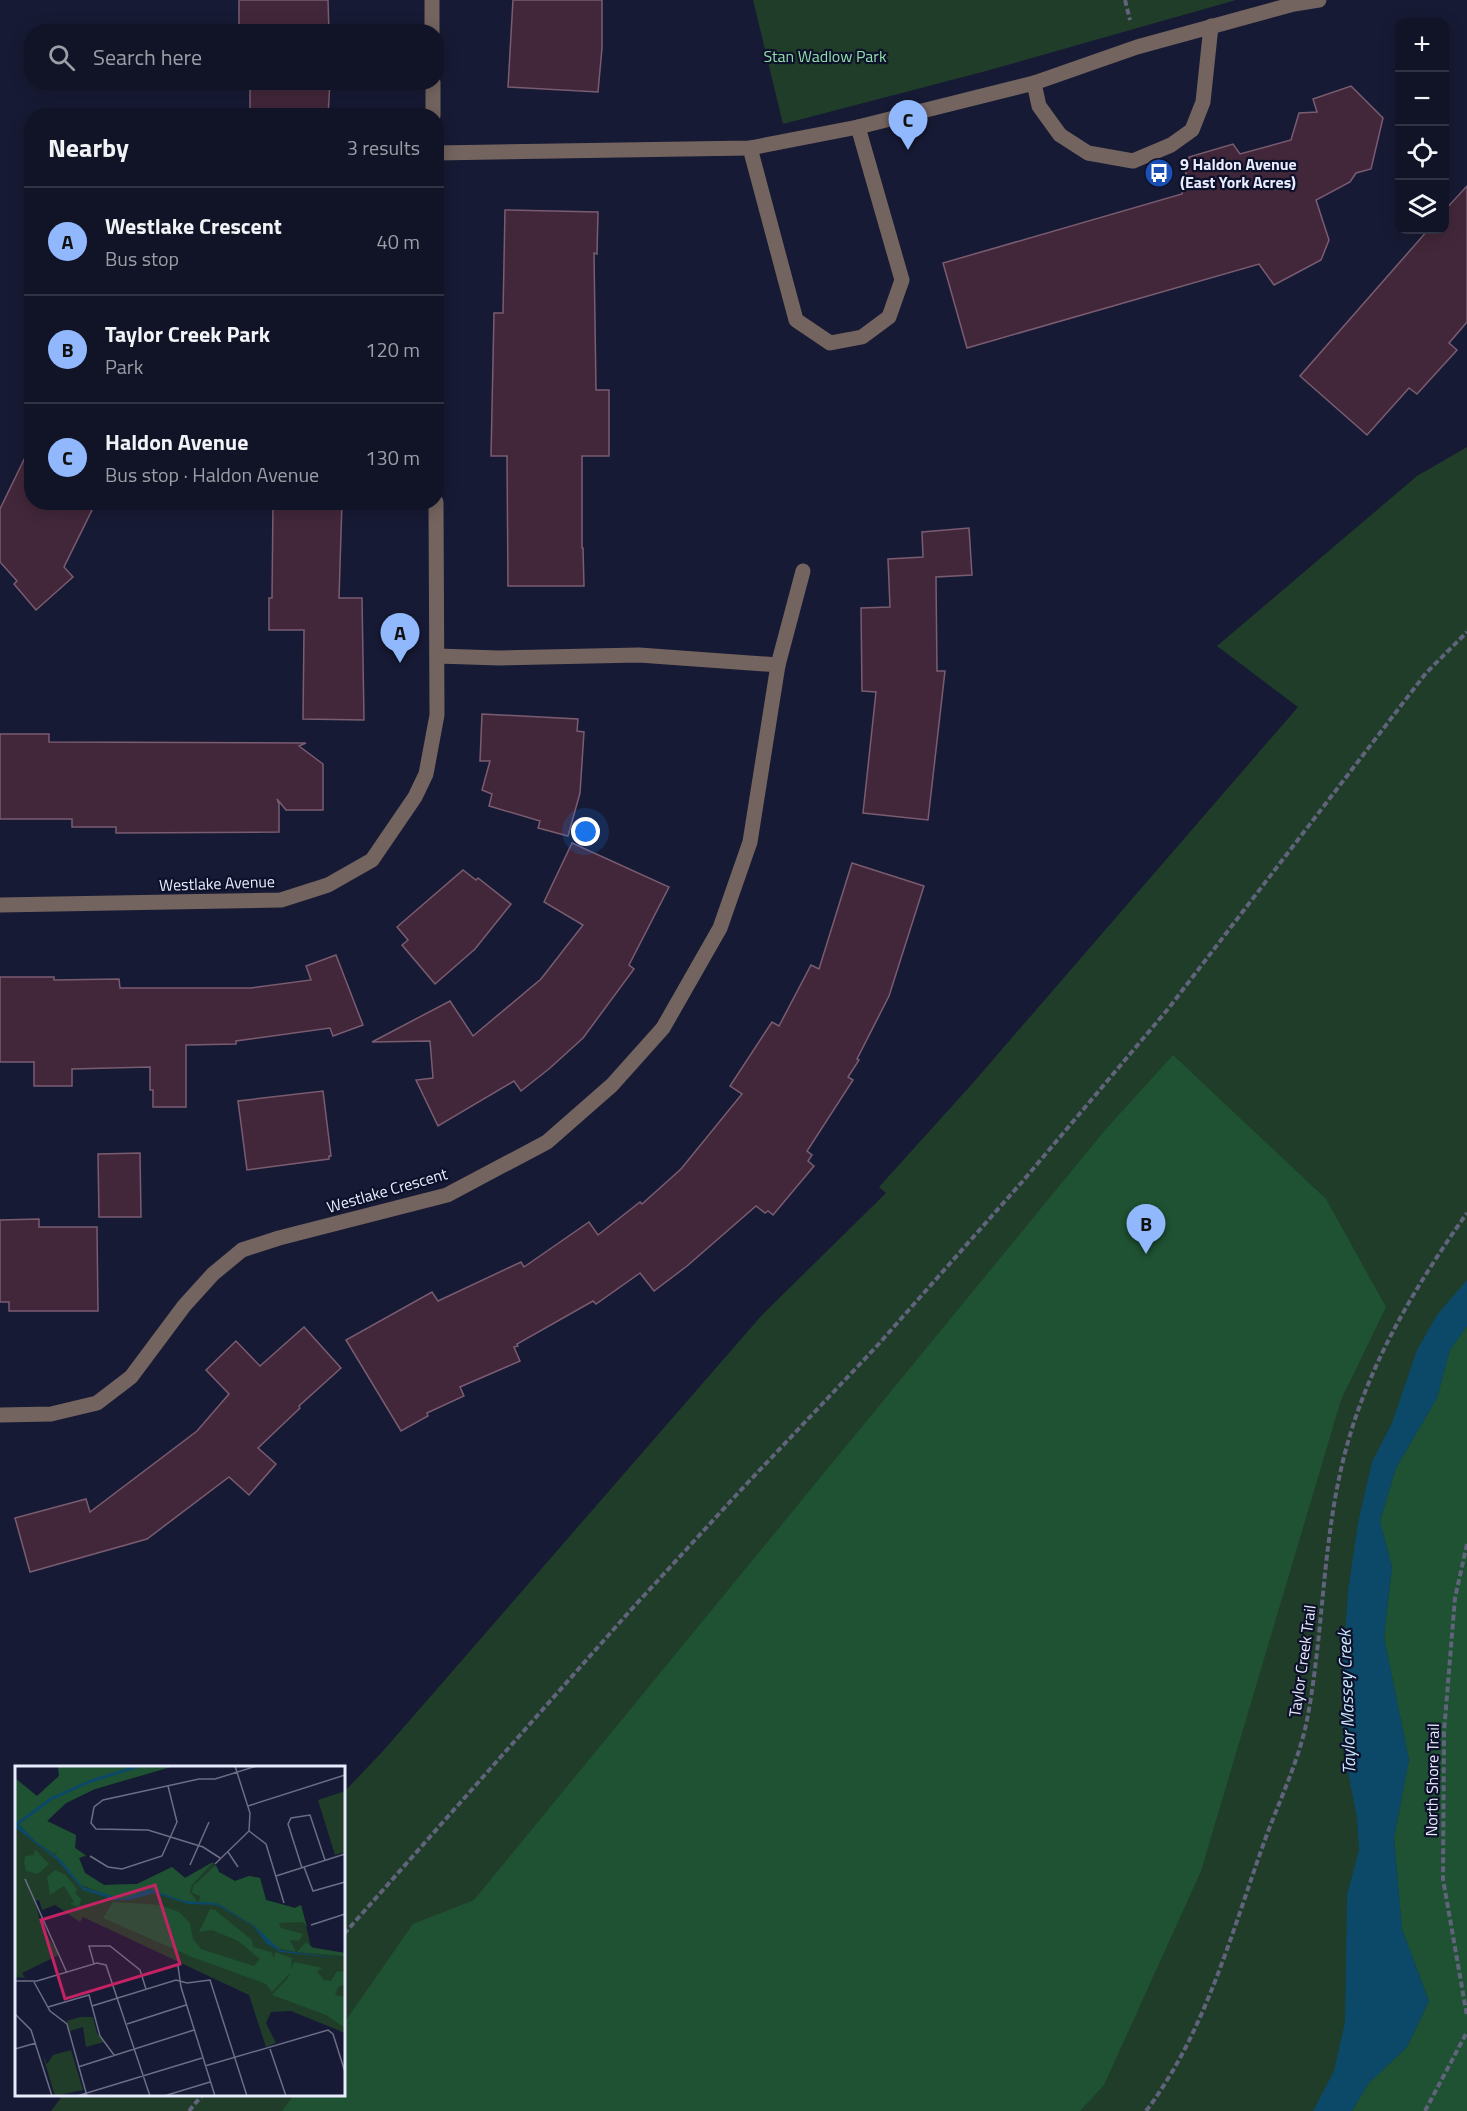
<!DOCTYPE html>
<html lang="en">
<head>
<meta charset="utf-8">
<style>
	:root { --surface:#111427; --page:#1e2133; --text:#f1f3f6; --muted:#9c9ea7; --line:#303344; --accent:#91b8fd }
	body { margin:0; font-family:"Titillium Web",sans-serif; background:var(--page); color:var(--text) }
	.controls { position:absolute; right:18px; top:18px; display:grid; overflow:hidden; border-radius:12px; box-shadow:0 3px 15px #0003 }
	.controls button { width:54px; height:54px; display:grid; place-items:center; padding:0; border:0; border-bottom:2px solid var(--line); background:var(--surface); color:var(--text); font:30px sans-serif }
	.you { position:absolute; left:586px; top:832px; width:21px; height:21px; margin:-15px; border:4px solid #fff; border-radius:50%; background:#1a73e8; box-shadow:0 0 0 9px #1a73e833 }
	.badge { display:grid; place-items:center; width:39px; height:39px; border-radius:50%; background:var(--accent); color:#111; font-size:20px; font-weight:700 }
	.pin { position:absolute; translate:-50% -50px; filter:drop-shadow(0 2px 3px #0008) }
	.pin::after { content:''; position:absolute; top:32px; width:21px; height:18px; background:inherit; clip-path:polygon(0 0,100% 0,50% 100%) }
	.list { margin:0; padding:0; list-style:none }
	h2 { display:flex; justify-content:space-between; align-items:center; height:78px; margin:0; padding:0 24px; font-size:26px }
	h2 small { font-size:20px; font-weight:400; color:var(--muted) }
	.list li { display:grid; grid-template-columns:39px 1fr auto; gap:18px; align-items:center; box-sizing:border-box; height:108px; padding:0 24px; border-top:2px solid var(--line) }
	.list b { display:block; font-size:22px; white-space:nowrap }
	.list p { margin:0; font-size:20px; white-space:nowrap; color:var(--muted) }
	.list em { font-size:20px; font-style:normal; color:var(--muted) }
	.icon { flex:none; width:33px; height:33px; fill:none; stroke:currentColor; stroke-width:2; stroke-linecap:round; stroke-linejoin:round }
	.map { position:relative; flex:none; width:1467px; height:2111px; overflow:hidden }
	.search { position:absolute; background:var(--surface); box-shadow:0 3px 15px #0003; left:24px; top:24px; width:420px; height:66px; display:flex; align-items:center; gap:15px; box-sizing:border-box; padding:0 21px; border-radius:24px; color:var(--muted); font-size:22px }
	.panel { position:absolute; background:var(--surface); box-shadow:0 3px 15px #0003; left:24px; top:108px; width:420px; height:402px; border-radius:24px }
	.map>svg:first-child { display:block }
</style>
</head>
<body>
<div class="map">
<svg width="1467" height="2111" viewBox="0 0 1467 2111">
	<rect width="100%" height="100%" fill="#171a34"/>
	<g fill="#1f3d29">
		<path d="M753,0H1236L986,71L783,124Z"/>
		<path d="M1467,447V2111H51L63,2095L344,2094V1792L383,1751L762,1315L886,1193L879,1187L972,1084L1298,707L1217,646L1417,476Z"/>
	</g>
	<g fill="#1e5232">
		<path d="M1173,1055L1326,1199L1386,1307L1341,1400L1201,1871L1104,2085L1080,2111H282L294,2095L344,2094V2023L413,1924L474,1900L1106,1129Z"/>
		<path d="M1467,1326V2111H1352L1368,2084L1407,2047L1429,2001L1402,1929L1394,1838L1409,1760L1384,1637L1392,1567L1380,1521L1396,1468L1437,1398L1450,1350Z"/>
	</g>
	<path fill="#0c4867" d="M1467,1280V1326L1450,1350L1437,1398L1396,1468L1380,1521L1392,1567L1384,1637L1409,1760L1394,1838L1402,1929L1429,2001L1407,2047L1368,2084L1352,2111H1313L1334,2071L1345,2022L1347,1895L1359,1850L1357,1818L1343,1747L1342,1684L1348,1591L1358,1523L1372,1462L1392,1423L1417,1350L1437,1315Z"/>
	<g fill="#42273a" stroke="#7a5c71" stroke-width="1.5">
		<path d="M239,0H328L329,32H239Z"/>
		<path d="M513,0H602V48L598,92L508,87Z"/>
		<path d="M239,82H330L328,116H250V85H239Z"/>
		<path d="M1351,86L1383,118L1371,169L1356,173L1350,182L1316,200L1329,240L1321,260L1274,285L1259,264L967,348L943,263L1182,194L1189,157L1233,144L1240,154L1291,140L1299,113L1317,112L1313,99Z"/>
		<path d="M1467,186V322L1449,343L1457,350L1417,394L1409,388L1367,435L1300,376L1428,230H1444V211Z"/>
		<path d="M505,210L598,212L597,254L594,253L596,390H609V456H582V548H583L584,586H508L507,456H491L494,313H503Z"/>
		<path d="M32,443V502H96L64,567L73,577L36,610L14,584L17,581L0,562V509Z"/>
		<path d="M273,502H342L339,598H362L364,720L303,719L304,630H269V598H272Z"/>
		<path d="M969,528L972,575L936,577L937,671H945L928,820L863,813L876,692L862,691L861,608L890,607L888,559L923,557L922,532Z"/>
		<path d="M482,714L578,719L577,731L584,732L580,793L568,836L538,828L540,821L489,806L492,794L482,790L490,761H480Z"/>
		<path d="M0,734H49V742L306,743L299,746L323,764V810H286L277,799L279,804V832L116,833V827H72V819H0Z"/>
		<path d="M572,843L669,887L629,965L634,969L583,1038L550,1068L521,1091L514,1081L438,1126L416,1080L433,1078L430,1041L372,1042L450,1001L473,1036L541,979L583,925L544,902Z"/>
		<path d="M852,863L924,886L889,996L857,1059L859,1060L848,1077L853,1080L807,1151L812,1155L808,1161L814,1166L773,1215L768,1211L765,1213L756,1206L687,1266L654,1291L640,1273L596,1304L593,1301L517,1344L518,1346L514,1347L520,1361L460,1387L464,1396L427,1413L428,1416L401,1431L346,1340L432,1292L438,1301L521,1262L524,1267L589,1222L598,1235L640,1202L642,1204L681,1169L742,1094L730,1086L772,1022L779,1026L811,965L819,969Z"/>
		<path d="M463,870L476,880L478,878L511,904L475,949L435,984L402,945L408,940L397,927Z"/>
		<path d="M336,955L363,1025L333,1036L330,1028L236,1041V1044L186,1045V1107H153V1090H150V1067L72,1069V1086H34V1062H0V977H54V980L119,979L120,988H251L311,980L306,966Z"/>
		<path d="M323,1091L331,1156H329V1159L247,1170L238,1101Z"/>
		<path d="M140,1153L141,1217H99L98,1154Z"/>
		<path d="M39,1219V1227H97L98,1311H9V1302H0V1220Z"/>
		<path d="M304,1327L341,1368L299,1406L300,1408L258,1448L276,1464L249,1495L229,1477L147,1539L30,1572L15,1518L86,1499L90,1512L197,1431L229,1394L206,1370L236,1341L260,1366Z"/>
	</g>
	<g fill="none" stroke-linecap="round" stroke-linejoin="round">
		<g stroke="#60637b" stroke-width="4" stroke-dasharray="6 3" stroke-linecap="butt">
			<path d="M1125,0L1130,20"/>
			<path d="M1467,1544L1455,1598L1444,1732L1443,1879L1467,2016"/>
			<path d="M344,1934L629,1612L739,1492L876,1347L1022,1182L1168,1009L1426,673L1467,632"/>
			<path d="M189,2111L203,2094"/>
			<path d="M1146,2111C1157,2097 1166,2082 1175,2067C1216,1995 1238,1914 1266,1837C1282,1794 1302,1754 1309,1709C1324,1623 1323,1534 1346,1449C1369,1363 1416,1285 1467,1213"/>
			<path d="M1425,2111L1467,2032"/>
		</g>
		<g stroke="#74645f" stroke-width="15">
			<path d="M432,0V32"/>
			<path d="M433,82V116"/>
			<path d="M1034,83L1039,106L1060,135L1088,153L1133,161L1171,145L1192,130L1203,102L1211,26"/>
			<path d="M750,148L796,320L830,343L862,337L889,317L902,280L858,127"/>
			<path d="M436,153L750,148L858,127L1034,83L1137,47L1294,4L1319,0"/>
			<path d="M778,665L803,571"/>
			<path d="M0,905L281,900L328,885L372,860L415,797L426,774L437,715L436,502"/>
			<path d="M0,1415L51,1414L97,1403L131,1377L184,1306L213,1274L242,1250L279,1238L447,1195L547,1142L612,1085L663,1028L720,928L750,842L778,665L639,655L499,658L437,656"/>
		</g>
	</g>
	<defs>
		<g id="bus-disc" transform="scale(1.5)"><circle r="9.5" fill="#1a4fb4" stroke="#0e112a"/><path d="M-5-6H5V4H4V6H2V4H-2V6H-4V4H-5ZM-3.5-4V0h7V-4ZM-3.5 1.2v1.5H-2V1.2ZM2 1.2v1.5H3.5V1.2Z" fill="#fff"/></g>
	</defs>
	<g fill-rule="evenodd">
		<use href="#bus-disc" x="1159" y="173"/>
	</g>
	<g text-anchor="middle" stroke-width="4.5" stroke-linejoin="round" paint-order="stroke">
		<g font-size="16" fill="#91dfa9" stroke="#0e112a">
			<text x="825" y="62">Stan Wadlow Park</text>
		</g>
		<g font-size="16" font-weight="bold" fill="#e8ecfe" stroke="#0e112a" text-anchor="start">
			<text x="1180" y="170">9 Haldon Avenue<tspan x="1180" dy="18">(East York Acres)</tspan></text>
		</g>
		<g font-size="16" fill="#e8ecfe" stroke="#0e112a">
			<text transform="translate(217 883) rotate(-2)" y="6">Westlake Avenue</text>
			<text transform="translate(387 1190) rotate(-16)" y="6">Westlake Crescent</text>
			<text transform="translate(1302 1661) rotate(-82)" y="6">Taylor Creek Trail</text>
			<text transform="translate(1432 1780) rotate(-89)" y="6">North Shore Trail</text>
		</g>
		<g font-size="18" font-style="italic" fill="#c8e7fc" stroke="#0e112a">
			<text transform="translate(1347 1702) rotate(-92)" y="6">Taylor Massey Creek</text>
		</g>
	</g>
	<g transform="translate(15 1766)">
		<rect width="330" height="330" fill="#171a34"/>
		<path d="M43,0H159L80,23L51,37L32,55L61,69L60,82L72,90L64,92L70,107L89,119L122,118L157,101L170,112L198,96L204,106L220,115L234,110L245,112L251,134L280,142L286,139L296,181L330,187V267L276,245L256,246L251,257L261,277L251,281L234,229L68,151L65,156L40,139L27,144L24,134L20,135L26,159L44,189L7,207L10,212L0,211V35L22,30L44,10ZM330,25V86L320,89L303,34ZM65,251H78L82,267L89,276L71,281L68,261L55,265L52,255ZM56,284L68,324L40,330L28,290L32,298L38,289Z" fill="#1f3d29"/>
		<path d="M43,0H159L80,23L51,37L32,55L61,69L60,82L70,89L64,92L70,107L89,119L122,118L157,101L170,112L198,96L177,119L175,126L183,136L167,135L135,123L110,133L99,132L64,118L40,89L43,85L39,88L19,74L0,54V12L22,30L44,10ZM20,83L34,98L23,108L11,105L9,96L10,90L19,89ZM201,99L204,106L220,115L234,110L245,112L251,134L280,142L286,139L292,161L288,156L264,157L266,162L288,168L284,175L275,174L281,186L262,182L241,161L202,137L184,136L185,130L177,127L178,120ZM40,104L51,109L62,123L60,127L66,133L64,141L55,138L59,136L49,120L35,129L32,111ZM98,136L145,139L164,146L175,157L178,173L186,183L239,200L245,193L223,175L197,164L184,166L195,143L200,144L237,174L238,181L256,186L259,192L260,186L277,192L276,206L257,226L251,218L177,191L88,152ZM291,176L298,182L330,187V190L282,186ZM279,196L308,202L302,205L309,214L316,215L322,205L330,206V218L323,221L320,229L330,231V262L311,249L257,229L273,212Z" fill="#1e5232"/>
		<path d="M0,54L19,74L46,94L68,121L107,133L135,123L169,135L202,137L241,161L265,184L330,193L265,186L251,177L238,160L202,139L173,138L140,127L114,134H100L68,124L42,94L0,61Z" fill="#0c4867"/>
		<path fill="none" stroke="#0c4867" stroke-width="3" d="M2,58L36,33L76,15L124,0"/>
		<path fill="none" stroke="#6b6e85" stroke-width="1.5" d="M233,40L330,9M234,65L251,78L269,137M213,86L223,101M75,90L93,101L107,103L147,90L162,56L153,20M205,92L188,81L133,64L81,63L76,57L79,41L88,34L184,13H200L242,0M200,98L234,65L235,47L220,0M175,99L194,56M289,101L298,125L330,116M287,102L273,58L276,52L295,49L310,94M261,110L330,88M10,113L52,207M296,159L330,148M79,198L74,180H95L125,204L131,223M163,200L166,221L200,330M0,215H22L82,197L91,199L135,330M19,216L35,245L52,258L72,330M77,240L161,214L172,217L195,214L232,330M33,241L74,229L85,270L99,289M0,248L16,264L37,330M112,258L171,239M0,283L21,277M255,283L271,330M190,300L313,264L318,268L330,306M63,301L179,264M62,330L187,292M149,330L195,316"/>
		<path fill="#c42363" fill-opacity="0.15" stroke="#c42363" stroke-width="3" d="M140,119L165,198L50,233L26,154Z"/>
		<rect width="330" height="330" fill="none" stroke="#e8ecfe" stroke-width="3"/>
	</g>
</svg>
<div class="controls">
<button>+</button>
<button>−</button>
<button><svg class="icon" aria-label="locate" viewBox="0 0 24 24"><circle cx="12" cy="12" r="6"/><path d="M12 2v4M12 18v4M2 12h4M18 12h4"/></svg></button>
<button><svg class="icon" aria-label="layers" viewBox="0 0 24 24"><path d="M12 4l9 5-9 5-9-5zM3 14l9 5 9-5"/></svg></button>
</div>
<div class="you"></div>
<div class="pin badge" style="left:400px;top:663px">A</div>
<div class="pin badge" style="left:1146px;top:1254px">B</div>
<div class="pin badge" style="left:908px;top:150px">C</div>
<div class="search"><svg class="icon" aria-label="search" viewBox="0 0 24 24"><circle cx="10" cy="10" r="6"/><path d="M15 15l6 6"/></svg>Search here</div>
<section class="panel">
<h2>Nearby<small>3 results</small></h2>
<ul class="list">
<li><span class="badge">A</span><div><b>Westlake Crescent</b><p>Bus stop</p></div><em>40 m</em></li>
<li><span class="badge">B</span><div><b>Taylor Creek Park</b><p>Park</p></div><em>120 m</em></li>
<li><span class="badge">C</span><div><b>Haldon Avenue</b><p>Bus stop · Haldon Avenue</p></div><em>130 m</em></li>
</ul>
</section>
</div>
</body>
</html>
